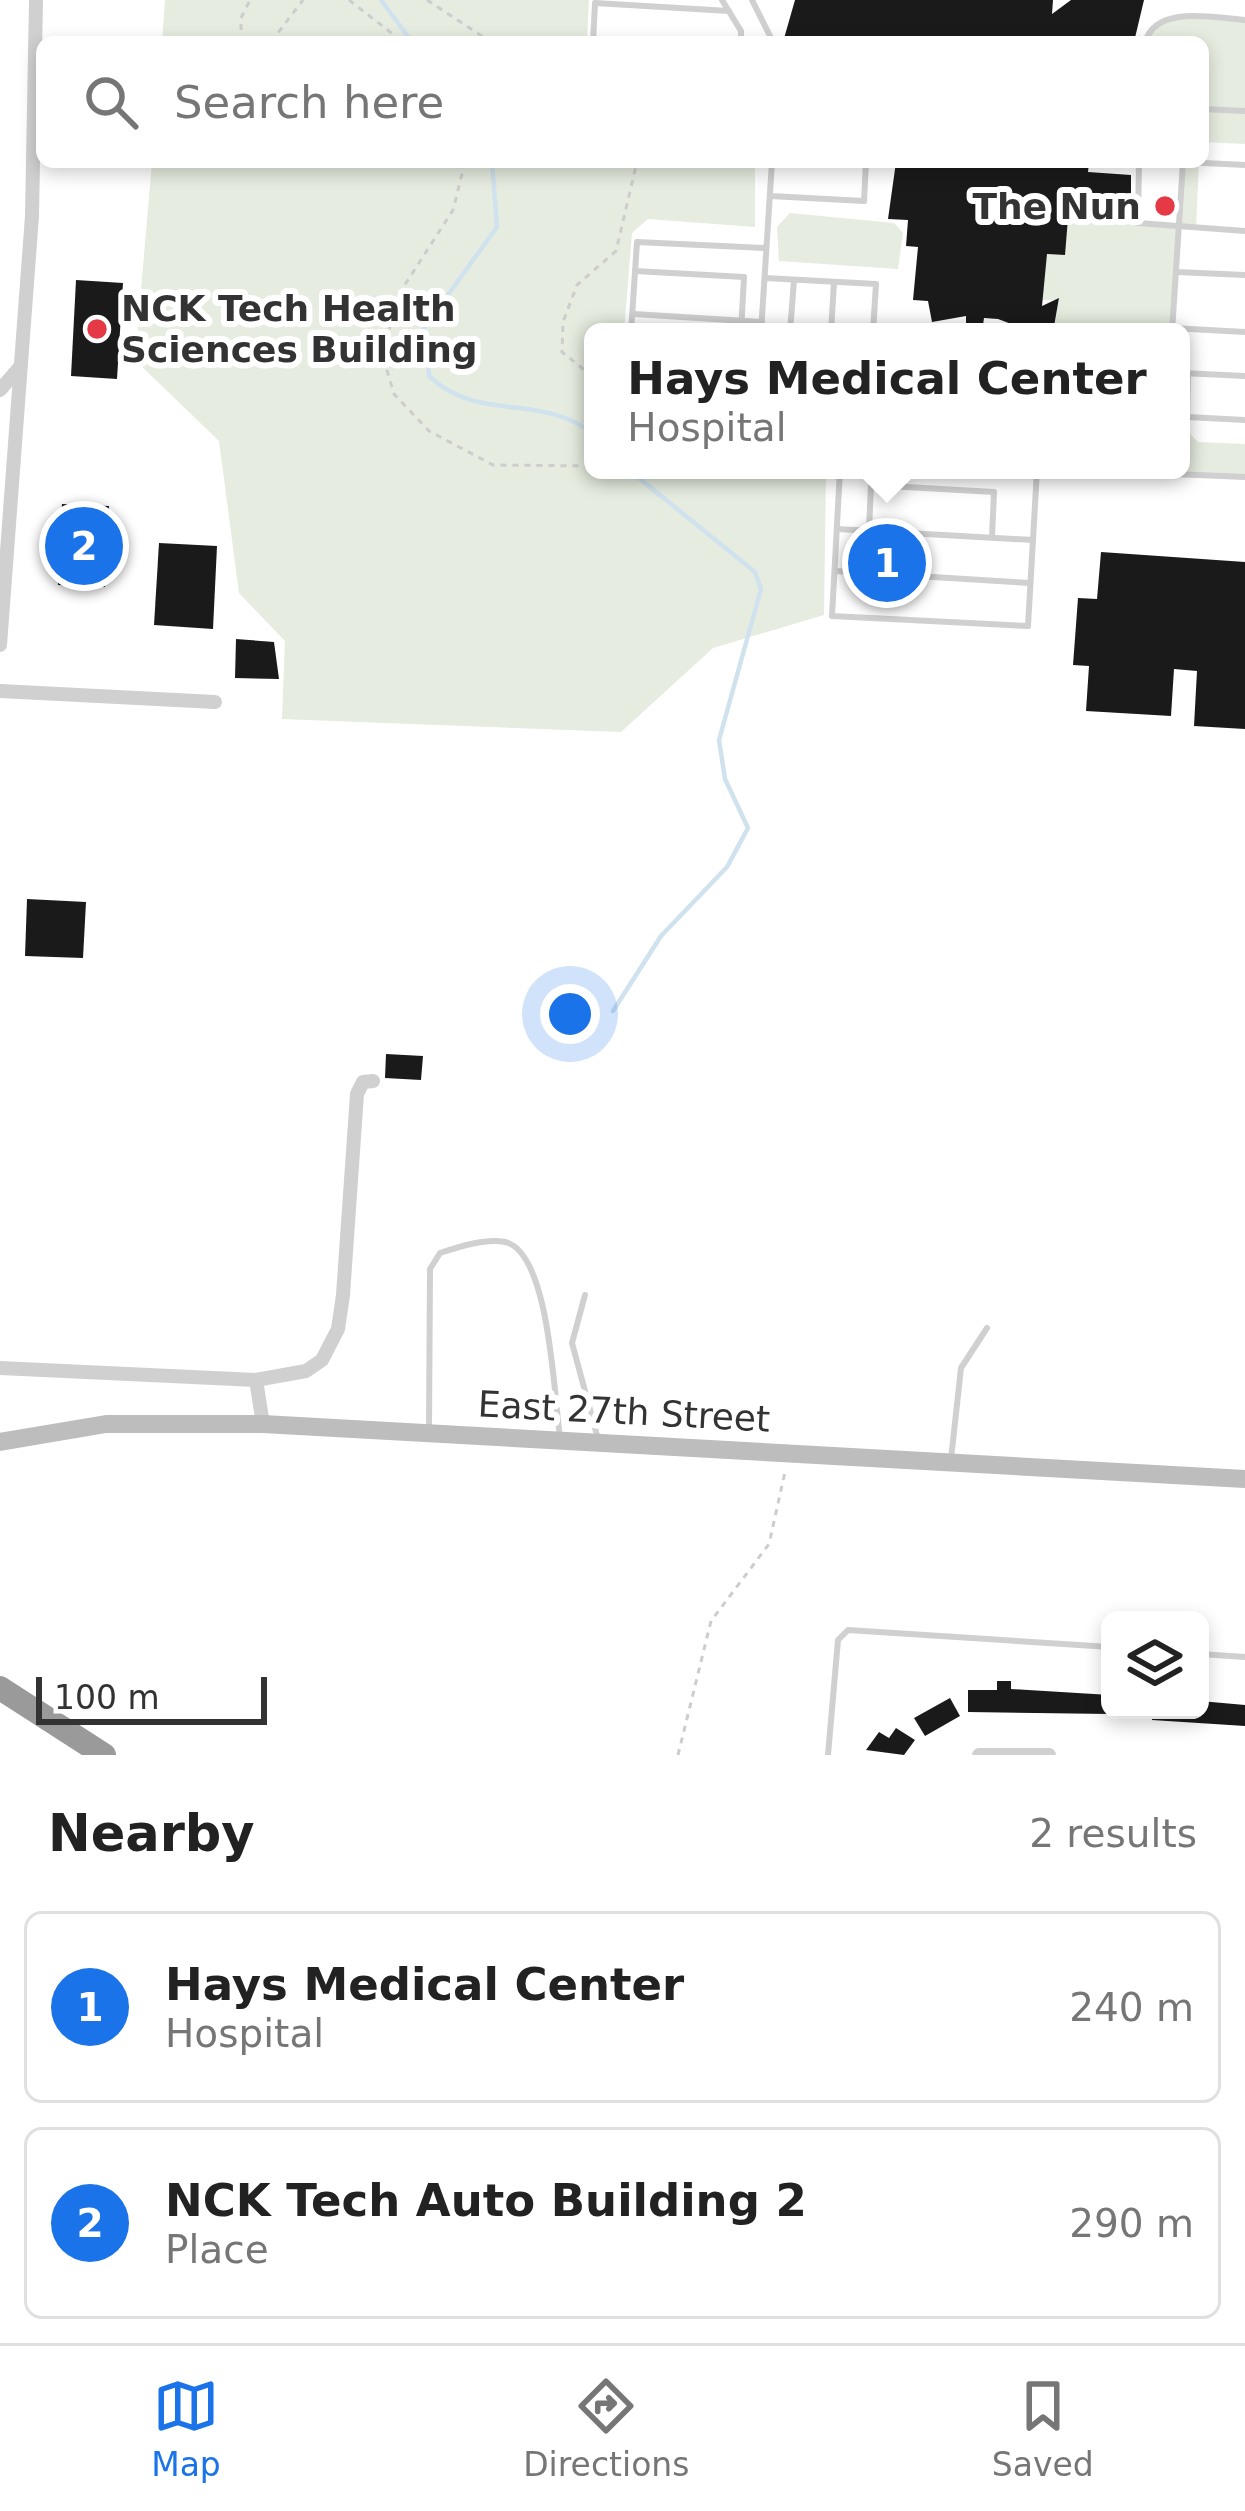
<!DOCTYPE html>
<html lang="en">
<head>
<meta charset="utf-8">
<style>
	:root { --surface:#fff; --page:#f6f6f6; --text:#222; --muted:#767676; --line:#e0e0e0; --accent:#1a73e8 }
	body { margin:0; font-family:"DejaVu Sans",sans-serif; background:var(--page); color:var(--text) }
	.controls { position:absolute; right:36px; bottom:36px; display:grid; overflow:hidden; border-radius:18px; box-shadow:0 6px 18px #0003 }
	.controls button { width:108px; height:108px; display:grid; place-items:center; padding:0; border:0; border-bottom:3px solid var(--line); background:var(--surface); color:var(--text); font:60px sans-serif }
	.scale { position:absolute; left:36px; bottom:30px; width:231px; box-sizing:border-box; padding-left:12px; border:6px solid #333; border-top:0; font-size:33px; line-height:42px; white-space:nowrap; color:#333; -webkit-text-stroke:9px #fff; paint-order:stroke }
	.you { position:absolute; left:570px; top:1014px; width:42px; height:42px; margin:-30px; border:9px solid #fff; border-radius:50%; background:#1a73e8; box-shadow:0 0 0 18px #1a73e833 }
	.badge { display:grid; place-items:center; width:78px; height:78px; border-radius:50%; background:var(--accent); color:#fff; font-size:39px; font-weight:700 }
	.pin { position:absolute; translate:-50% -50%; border:6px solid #fff; box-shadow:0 3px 12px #0006 }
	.popup { position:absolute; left:584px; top:323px; width:606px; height:156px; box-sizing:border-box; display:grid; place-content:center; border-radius:18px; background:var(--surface); filter:drop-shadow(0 3px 9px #0005); font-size:39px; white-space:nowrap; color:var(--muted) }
	.popup b { font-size:45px; color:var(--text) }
	.popup::after { content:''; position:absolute; left:50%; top:100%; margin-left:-24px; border:24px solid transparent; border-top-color:var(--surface) }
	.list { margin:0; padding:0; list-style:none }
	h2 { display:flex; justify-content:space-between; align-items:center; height:156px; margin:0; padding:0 48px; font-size:51px }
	h2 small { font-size:39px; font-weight:400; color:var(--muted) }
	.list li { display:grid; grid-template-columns:78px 1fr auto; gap:36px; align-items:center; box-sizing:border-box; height:192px; margin:0 24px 24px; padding:0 24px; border:3px solid var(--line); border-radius:18px }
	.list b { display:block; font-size:45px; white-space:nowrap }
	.list p { margin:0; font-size:39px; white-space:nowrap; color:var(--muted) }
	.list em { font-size:39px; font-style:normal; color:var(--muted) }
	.icon { flex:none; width:66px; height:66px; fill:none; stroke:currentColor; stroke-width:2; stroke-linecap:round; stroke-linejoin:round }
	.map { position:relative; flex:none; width:1245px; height:1755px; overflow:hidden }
	.search { position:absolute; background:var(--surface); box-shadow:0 6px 18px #0003; left:36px; right:36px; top:36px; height:132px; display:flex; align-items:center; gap:30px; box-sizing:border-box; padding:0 42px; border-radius:18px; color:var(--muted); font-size:45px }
	.sheet { height:588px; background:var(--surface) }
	nav { display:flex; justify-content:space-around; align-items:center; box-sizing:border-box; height:168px; border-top:3px solid var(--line); background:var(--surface); font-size:33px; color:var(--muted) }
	nav a { display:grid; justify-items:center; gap:6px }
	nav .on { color:var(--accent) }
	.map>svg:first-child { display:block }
</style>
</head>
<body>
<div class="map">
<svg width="1245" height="1755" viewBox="0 0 1245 1755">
	<rect width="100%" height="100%" fill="#fff"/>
	<g fill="#e6ecdf">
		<path d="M165,0H589L587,42H162Z"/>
		<path d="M1177,17L1245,20V144L1203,142V42H1145L1151,29Z"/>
		<path d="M152,162H755V227L648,219L632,233L624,332H593V470H826L824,615L713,648L621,732L282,719L285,641L239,593L219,441L135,360Z"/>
		<path d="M1183,162H1199L1196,229L1179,228L1172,332H1053L1059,300H1042L1047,254L1065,255L1041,217L1112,224L1113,205H1136L1138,224L1178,228Z"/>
		<path d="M790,213L894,223L903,233L898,269L779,261L777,227Z"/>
		<path d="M1181,373L1182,426L1198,442L1245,444V477L1078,470H1181Z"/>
	</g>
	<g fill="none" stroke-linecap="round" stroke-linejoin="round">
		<g stroke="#cfe2ee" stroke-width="4.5">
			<path d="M381,0L412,42"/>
			<path d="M492,162L497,227L424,328L429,376C479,423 536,392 593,433"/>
			<path d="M613,1011L661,936L727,867L748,828L725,779L719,740L761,589L755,572L629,470"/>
		</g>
	</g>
	<g fill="#1a1a1a">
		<path d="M795,0H1053L1052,14L1071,0H1144L1134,42H783Z"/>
		<path d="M896,162H1089L1088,172L1131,175V205H1113V224L1068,218L1065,255L1047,254L1042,306L1059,298L1053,332H1033L998,319L984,318L983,325H966V316L932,322L928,301L913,300L918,247L906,246L908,220L888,219Z"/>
		<path d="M76,280L123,283L117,379L71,376Z"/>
		<path d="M62,504L109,506L105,587L58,585Z"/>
		<path d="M159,543L217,546L213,629L154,625Z"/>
		<path d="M1101,552L1245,562V729L1194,726L1197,671L1174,669L1171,716L1086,711L1089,666L1073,665L1078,598L1097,599Z"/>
		<path d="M236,639L274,642L279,679L235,678Z"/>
		<path d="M27,899L86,902L83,958L25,956Z"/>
		<path d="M386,1054L423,1056L421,1080L385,1078Z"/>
		<path d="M997,1681H1011V1689L1110,1695V1714L968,1712V1690H997Z"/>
		<path d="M950,1698L960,1716L925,1736L914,1718Z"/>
		<path d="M1200,1701L1245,1705V1726L1152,1720V1710H1200Z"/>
		<path d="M896,1728L915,1740L904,1755L866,1750L879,1732L889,1738Z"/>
	</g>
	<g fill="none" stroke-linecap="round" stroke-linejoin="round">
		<g stroke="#cdcdcd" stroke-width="3" stroke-dasharray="6 6" stroke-linecap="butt">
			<path d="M349,0L403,42"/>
			<path d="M427,0L491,42"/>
			<path d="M241,42V18L250,0"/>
			<path d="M271,42L303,0"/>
			<path d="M465,162L453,210L397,297L383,357L394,394L429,431L493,465L593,466"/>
			<path d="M593,377L562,352L563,322L577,285L616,251L637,162"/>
			<path d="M678,1755L711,1621L769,1544L785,1472"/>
		</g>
		<g stroke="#d0d0d0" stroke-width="6">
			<path d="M722,0L741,31V42"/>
			<path d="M752,0L773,42"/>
			<path d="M595,3L729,11"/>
			<path d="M593,42L595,4"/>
			<path d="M1145,42C1157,4 1214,18 1245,20"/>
			<path d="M1203,109L1245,111"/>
			<path d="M1139,162L1138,223L1245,231"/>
			<path d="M1183,162L1245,165"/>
			<path d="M770,196L864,201L866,162"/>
			<path d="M635,271L744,277L741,332"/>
			<path d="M1177,272L1245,275"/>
			<path d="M765,278L876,284L873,332"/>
			<path d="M634,314L762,322"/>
			<path d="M1172,328L1245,332"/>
			<path d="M631,332L637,242L766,248"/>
			<path d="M761,332L772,162"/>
			<path d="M790,332L794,280"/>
			<path d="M831,332L834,282"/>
			<path d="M936,332H1006"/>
			<path d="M1172,332L1183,162"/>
			<path d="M1181,373L1245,376"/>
			<path d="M1188,373L1187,417L1245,420"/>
			<path d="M840,470L832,616L1028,626L1037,470"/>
			<path d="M1078,470L1245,477"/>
			<path d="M837,529L1033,540"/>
			<path d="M869,530L871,485L994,492L992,537"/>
			<path d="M836,571L1030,583"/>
			<path d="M585,1295L572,1343L598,1439"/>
			<path d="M429,1428L430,1269L440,1253C458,1247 486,1238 505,1242C550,1252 554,1398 560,1437"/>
			<path d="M951,1459L961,1368L987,1328"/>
			<path d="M1200,1654L1245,1657"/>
			<path d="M828,1755L838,1640L848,1630L1110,1647"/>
		</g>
		<g stroke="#d0d0d0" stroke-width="14">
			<path d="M0,390L19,368"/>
			<path d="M0,645L32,216L36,0"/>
			<path d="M0,691L215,702"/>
			<path d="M0,1368L256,1380L306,1371L322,1360L338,1329L343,1295L357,1094L363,1082L373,1081"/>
			<path d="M256,1380L263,1424"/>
			<path d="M979,1755H1049"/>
		</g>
		<path stroke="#bdbdbd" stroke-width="18" d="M0,1442L106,1424H263L1245,1479"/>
		<path stroke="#9a9a9a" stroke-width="24" d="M0,1688L104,1755"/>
	</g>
	<g fill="#e63946" stroke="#fff" stroke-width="4.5">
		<circle cx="1165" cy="206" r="12"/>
		<circle cx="97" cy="329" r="12"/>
	</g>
	<g text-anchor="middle" stroke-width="12" stroke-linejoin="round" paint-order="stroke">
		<g font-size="36" font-weight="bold" fill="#333" stroke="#fff" text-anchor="end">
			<text x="1141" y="219">The Nun</text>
			<text x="121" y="321" text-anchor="start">NCK Tech Health<tspan x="121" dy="41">Sciences Building</tspan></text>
		</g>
		<g font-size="36" fill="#333" stroke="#fff">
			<text transform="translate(624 1411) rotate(3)" y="13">East 27th Street</text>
		</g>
	</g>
</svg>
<div class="controls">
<button><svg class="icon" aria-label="layers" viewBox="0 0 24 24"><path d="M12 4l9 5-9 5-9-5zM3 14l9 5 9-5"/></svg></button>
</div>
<div class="scale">100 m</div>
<div class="you"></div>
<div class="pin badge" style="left:887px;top:563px">1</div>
<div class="popup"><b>Hays Medical Center</b>Hospital</div>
<div class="pin badge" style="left:84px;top:546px">2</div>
<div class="search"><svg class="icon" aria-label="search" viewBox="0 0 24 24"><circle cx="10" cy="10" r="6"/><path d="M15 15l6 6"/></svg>Search here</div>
</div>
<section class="sheet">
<h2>Nearby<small>2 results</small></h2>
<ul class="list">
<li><span class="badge">1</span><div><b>Hays Medical Center</b><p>Hospital</p></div><em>240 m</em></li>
<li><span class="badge">2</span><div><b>NCK Tech Auto Building 2</b><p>Place</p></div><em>290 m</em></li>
</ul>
</section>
<nav>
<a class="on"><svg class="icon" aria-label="map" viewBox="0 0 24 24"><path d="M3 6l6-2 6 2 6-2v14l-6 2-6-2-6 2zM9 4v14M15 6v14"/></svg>Map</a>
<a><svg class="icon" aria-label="directions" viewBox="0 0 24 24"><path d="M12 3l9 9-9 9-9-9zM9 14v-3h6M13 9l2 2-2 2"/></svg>Directions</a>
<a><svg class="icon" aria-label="saved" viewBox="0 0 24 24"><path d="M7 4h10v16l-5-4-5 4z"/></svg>Saved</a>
</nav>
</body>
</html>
